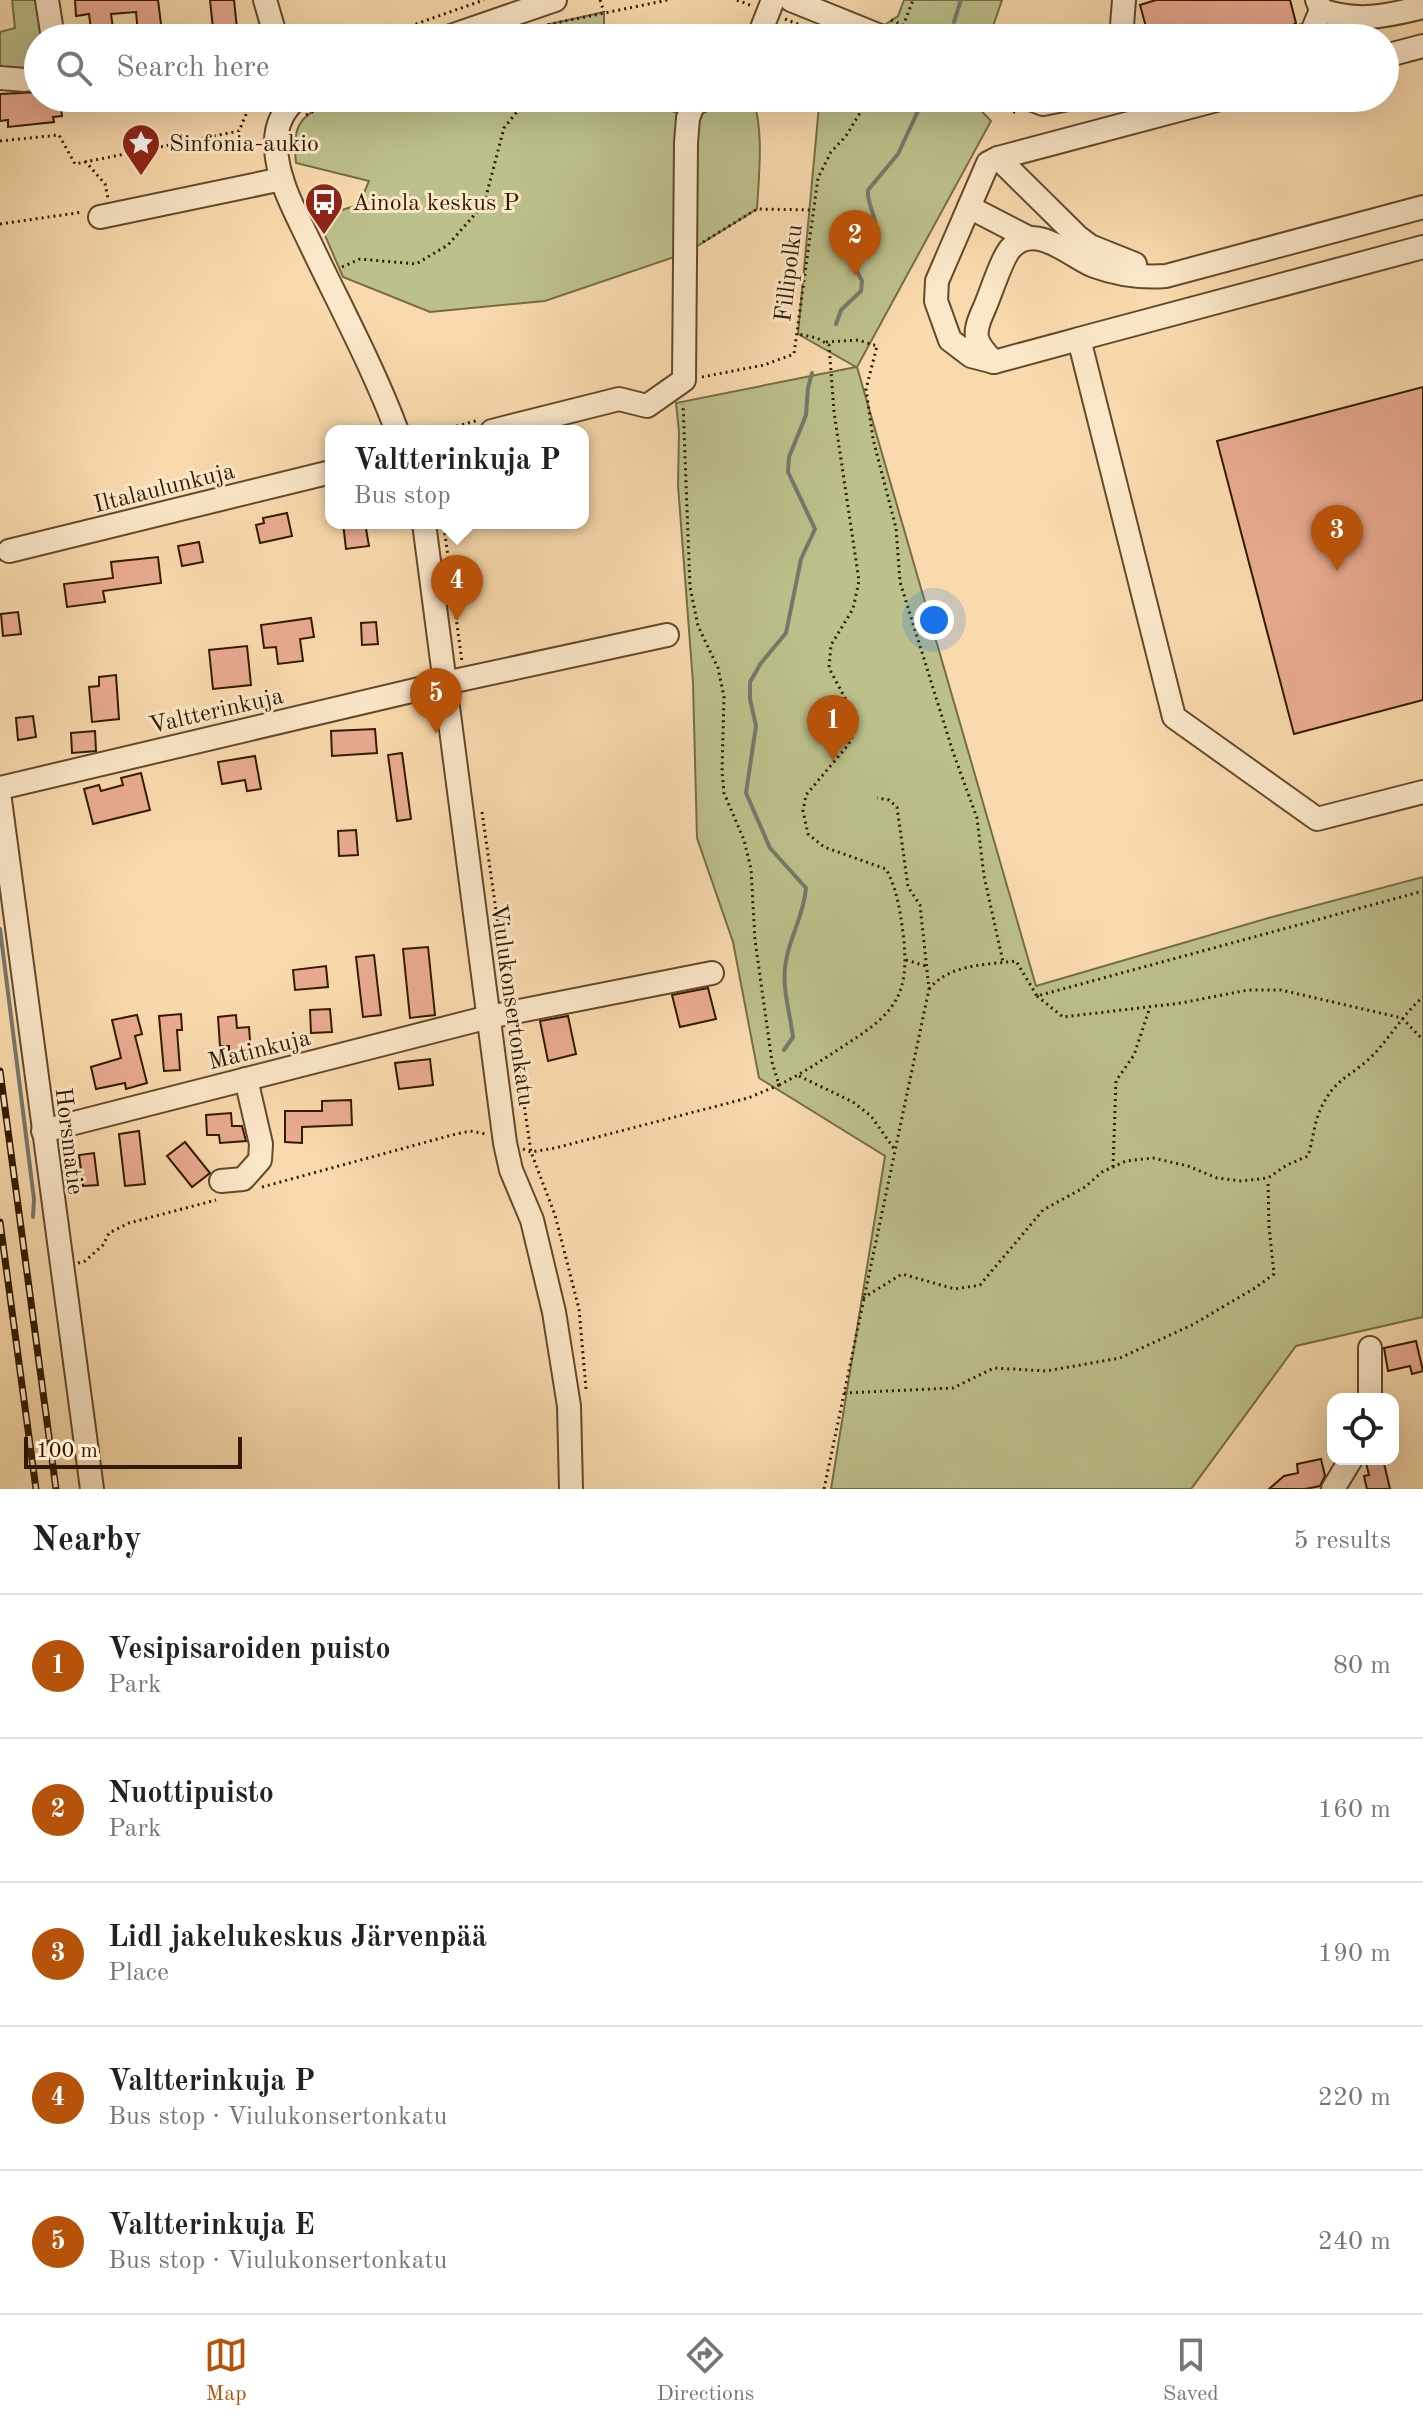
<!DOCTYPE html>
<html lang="en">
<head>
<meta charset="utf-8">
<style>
	:root { --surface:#fff; --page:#f6f6f6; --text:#222; --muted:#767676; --line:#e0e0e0; --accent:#b45309 }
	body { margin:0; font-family:"Old Standard TT",serif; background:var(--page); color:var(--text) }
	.controls { position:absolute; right:24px; bottom:24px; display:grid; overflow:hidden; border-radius:16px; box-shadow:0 8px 32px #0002 }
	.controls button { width:72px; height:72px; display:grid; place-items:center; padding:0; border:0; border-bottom:2px solid var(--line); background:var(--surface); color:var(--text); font:40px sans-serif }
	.scale { position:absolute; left:24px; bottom:20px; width:218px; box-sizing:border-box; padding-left:8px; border:4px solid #311a00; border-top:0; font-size:22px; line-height:28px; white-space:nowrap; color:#311a00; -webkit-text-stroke:6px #fbe7c9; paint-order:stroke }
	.you { position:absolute; left:934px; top:620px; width:28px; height:28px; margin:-20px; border:6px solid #fff; border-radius:50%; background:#1a73e8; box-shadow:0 0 0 12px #1a73e833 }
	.badge { display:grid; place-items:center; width:52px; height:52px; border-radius:50%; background:var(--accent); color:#fff; font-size:26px; font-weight:700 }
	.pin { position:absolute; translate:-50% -66px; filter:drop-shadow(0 2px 4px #0008) }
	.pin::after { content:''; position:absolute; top:42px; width:28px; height:24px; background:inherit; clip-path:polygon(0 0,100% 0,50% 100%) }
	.popup { position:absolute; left:325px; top:425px; width:264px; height:104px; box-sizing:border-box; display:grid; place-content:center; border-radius:16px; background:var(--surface); filter:drop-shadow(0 2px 6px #0005); font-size:26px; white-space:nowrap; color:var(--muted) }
	.popup b { font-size:30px; color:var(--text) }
	.popup::after { content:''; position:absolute; left:50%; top:100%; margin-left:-16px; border:16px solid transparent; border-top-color:var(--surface) }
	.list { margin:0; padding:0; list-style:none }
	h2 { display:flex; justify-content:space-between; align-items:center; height:104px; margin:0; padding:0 32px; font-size:34px }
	h2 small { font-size:26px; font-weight:400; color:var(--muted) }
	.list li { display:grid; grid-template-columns:52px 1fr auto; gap:24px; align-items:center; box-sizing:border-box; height:144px; padding:0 32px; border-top:2px solid var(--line) }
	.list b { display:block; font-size:30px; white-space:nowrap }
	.list p { margin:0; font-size:26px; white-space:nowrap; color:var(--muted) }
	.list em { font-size:26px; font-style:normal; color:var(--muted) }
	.icon { flex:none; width:44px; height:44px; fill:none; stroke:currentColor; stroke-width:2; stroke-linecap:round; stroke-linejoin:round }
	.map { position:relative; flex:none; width:1423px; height:1489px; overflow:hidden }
	.search { position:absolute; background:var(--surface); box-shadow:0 8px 32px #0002; left:24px; right:24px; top:24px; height:88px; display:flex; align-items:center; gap:20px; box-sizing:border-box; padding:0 28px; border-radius:44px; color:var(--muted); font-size:30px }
	.sheet { height:824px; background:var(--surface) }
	nav { display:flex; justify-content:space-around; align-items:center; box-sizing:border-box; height:112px; border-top:2px solid var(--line); background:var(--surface); font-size:22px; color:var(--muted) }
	nav a { display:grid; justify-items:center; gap:4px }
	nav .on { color:var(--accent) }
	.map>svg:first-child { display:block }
</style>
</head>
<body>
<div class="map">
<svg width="1423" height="1489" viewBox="0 0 1423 1489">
	<rect width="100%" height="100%" fill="#f9daac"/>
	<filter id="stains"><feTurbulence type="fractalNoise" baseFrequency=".0025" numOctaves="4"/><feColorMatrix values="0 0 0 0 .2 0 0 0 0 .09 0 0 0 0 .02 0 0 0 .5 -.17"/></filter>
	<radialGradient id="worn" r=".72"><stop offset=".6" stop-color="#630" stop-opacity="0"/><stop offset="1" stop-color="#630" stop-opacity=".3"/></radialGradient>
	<g fill="#bcc08a" stroke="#766d45" stroke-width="2">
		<path d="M12,0H40L47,38H38V72H0V32L15,28Z"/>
		<path d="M904,0H1002L989,38H865L898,16Z"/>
		<path d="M604,12V38H508L541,26Z"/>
		<path d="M341,98H643L688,118L706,98H753C764,133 759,172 757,209L686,253L545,301L430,312L343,277L317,217L359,205L369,181L296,163C291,120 303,114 341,98Z"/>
		<path d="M822,98H969L991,121L857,367L1036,986L1272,917L1423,877V1317L1296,1346L1191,1489H831L885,1156L759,1078L733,942L697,838L693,683L678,485L679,432L676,403L856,367L798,334L819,106Z"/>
	</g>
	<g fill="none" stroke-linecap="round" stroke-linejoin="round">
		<g stroke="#76786d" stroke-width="4">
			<path d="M954,22L961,0"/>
			<path d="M836,324L841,310L861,291L862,281L850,258C855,246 868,245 873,235C881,221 866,205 868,190L898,154L924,98"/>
			<path d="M0,929L34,1199L33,1217"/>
			<path d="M784,1050L793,1037C790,1012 781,986 786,961C790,936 804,915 806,888L770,848L746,793L756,726L750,699V682L761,663L786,633L801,559L815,529L788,472L789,457L806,415L808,388L812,373"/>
		</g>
	</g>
	<g fill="#eaab91" stroke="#311a00" stroke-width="2">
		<path d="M75,0H158L162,32L138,34L136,12L111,14L114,35L92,37L89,14L76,16Z"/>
		<path d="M210,0H234L238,38H214Z"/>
		<path d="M1156,0H1290L1296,23L1287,28L1283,34L1269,38H1149L1140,5Z"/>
		<path d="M38,92V98H60L62,116L53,117L54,122L8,127V120L0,121V94Z"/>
		<path d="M1423,387V700L1294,734L1217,441Z"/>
		<path d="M287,513L292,536L260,543L256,525L264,523L263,518Z"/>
		<path d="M343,523H365L369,546L346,549Z"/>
		<path d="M199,542L203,562L182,566L178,546Z"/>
		<path d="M158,557L161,583L103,591L105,602L67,607L64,584L113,578L111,562Z"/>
		<path d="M18,612L21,634L3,636L1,614Z"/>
		<path d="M311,618L314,637L300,639L303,661L278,664L276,647L264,648L261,625Z"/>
		<path d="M376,622L378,644L362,645L361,623Z"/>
		<path d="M247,646L251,685L213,689L209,650Z"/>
		<path d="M116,675L119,719L92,722L89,687L99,686V677Z"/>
		<path d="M33,716L36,737L18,740L16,718Z"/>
		<path d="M375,729L377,753L332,756L331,731Z"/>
		<path d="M95,731L96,751L72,753L71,733Z"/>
		<path d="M402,753L411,819L397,821L388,755Z"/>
		<path d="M255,756L261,789L247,791L245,780L222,784L218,762Z"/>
		<path d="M141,773L150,810L93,824L84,789L99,785L101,791L123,785L121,778Z"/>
		<path d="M356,830L358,855L339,856L338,831Z"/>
		<path d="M428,947L435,1015L410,1018L403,949Z"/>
		<path d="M374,955L381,1015L363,1017L356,957Z"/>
		<path d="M326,966L328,987L295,990L293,970Z"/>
		<path d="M708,988L716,1019L680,1027L672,995Z"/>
		<path d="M330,1009L332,1032L311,1033L310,1010Z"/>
		<path d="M181,1014L182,1030H177L180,1070L164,1071L159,1016Z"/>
		<path d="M137,1015L142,1034L135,1036L147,1083L126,1089L125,1083L96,1089L91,1067L121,1058L112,1020Z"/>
		<path d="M236,1015L237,1028L249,1027L251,1053L229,1054V1046H220L218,1017Z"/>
		<path d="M568,1016L576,1054L548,1061L540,1021Z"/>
		<path d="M430,1059L433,1085L399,1089L395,1063Z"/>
		<path d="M351,1100L352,1125L302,1127V1143L285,1142V1111H322V1101Z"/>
		<path d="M231,1113L232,1126H242L246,1141L220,1143L219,1135H207L206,1115Z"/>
		<path d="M139,1131L145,1184L125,1186L119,1134Z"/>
		<path d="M185,1142L210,1173L192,1187L167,1156Z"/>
		<path d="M94,1153L98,1185L83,1186L79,1155Z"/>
		<path d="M1416,1341L1423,1371L1412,1374L1410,1366L1388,1371L1384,1348Z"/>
		<path d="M1321,1459L1325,1476L1320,1486L1305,1489H1269L1284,1476L1298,1473L1297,1464Z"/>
		<path d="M1365,1459H1383L1390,1489H1367L1364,1476L1369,1475Z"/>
	</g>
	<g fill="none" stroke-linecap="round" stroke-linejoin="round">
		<g stroke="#634a2b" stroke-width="26">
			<g id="minor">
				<path d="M47,0L53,38"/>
				<path d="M265,0L276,38"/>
				<path d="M791,0L885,38"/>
				<path d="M1317,0L1321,10C1359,23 1386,16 1423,7"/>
				<path d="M445,38L555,0"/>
				<path d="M758,38L773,0"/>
				<path d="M1121,38L1124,0"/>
				<path d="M1296,38L1311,34L1321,10"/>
				<path d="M1385,56L1423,46"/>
				<path d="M0,78L25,80L38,78"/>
				<path d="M297,98C282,111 275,127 276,147C277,181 297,215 311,245C340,306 373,367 397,431"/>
				<path d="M1028,98L1043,104L1073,98"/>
				<path d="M998,158L1078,237L1090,246L1135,264"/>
				<path d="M969,207L1029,238"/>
				<path d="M100,217L282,179"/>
				<path d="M1423,247L1079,339L1174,717L1317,819L1423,792"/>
				<path d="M1079,339L994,362L971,356L950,340L936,301L937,281L988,163L998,158L1224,98"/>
				<path d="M994,362C974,342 972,335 984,309C990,296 1002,257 1011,248C1035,221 1071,257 1094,266C1118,275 1140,278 1166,276L1423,207"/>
				<path d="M492,431L619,399L647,406L684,380L686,143L688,118L693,105L706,98"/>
				<path d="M424,523L505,1143L511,1170L532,1220L554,1312L569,1406L571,1489"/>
				<path d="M9,551L331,472"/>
				<path d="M0,788L445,683L667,635"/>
				<path d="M0,800L92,1489"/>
				<path d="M43,1131L489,1017L712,973"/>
				<path d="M221,1181L243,1179L260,1160L261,1144L246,1079"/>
				<path d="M1370,1399V1348"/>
				<path d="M1333,1489L1351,1459"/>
			</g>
		</g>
		<g stroke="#311a00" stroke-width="3" stroke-dasharray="2 4" stroke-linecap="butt">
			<path d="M600,0L604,12"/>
			<path d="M737,0L752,6"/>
			<path d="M785,19L832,38"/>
			<path d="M891,20L935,38"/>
			<path d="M541,26L542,38"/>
			<path d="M903,26L913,0"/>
			<path d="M376,38L484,0"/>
			<path d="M508,38L541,26L668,0"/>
			<path d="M980,98L1017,113"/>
			<path d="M306,115L341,98"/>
			<path d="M0,141L59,135L75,164L239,131L253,98"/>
			<path d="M85,161L105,184L108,198"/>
			<path d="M0,224L83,212"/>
			<path d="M703,242L757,209L814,210"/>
			<path d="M342,267L360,259L416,264L448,245L484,204L504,128L528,98"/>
			<path d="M826,342L858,340L877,346L866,389L873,439L896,528L900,582L953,752L977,818L984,876L1003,962"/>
			<path d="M702,377L764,365L794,354L818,178L831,152L846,136L869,98"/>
			<path d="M439,431L479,420"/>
			<path d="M444,527L462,662"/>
			<path d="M482,812L508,995"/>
			<path d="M906,960L926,966"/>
			<path d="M929,989C950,964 984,965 1016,961L1037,996L1423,891"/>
			<path d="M1037,996L1063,1017L1181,1003L1248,990H1281L1402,1018L1423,1040"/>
			<path d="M513,1030L531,1152L555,1215L579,1309L586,1389"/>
			<path d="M799,1076L853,1102L871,1116L895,1150"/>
			<path d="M779,1085C801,1074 821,1061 842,1047C894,1014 911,997 903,933C900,910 897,889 886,869L824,847L808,834L803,811L806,795L848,745L855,731L853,713L829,668L831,645L853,609L859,581L834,412L829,345L817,338L798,334"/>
			<path d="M523,1149L531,1152L555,1148L748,1098L779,1085L772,1062L755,940L751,869L744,840L724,793L722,771L724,697L718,668L698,626L690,587L683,404"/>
			<path d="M1113,1167L1116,1081L1134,1055L1150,1007"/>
			<path d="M262,1187L452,1135L470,1131L486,1134"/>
			<path d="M78,1263L85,1261L103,1245L109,1233L129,1223L216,1200"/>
			<path d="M863,1298L902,1274L955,1289L980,1285L1043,1210L1085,1187L1102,1172L1126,1161L1153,1158L1188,1166L1217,1178L1241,1181L1268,1178L1287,1165L1308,1156C1313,1141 1314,1122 1321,1108C1335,1079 1348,1078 1369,1059C1389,1040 1402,1015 1423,997"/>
			<path d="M844,1393L953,1388L994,1368L1046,1371L1120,1358L1192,1325L1255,1288L1274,1274L1269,1227L1268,1180"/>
			<path d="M824,1489L929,989L920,905L908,887L897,807L889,800L877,798"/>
		</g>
		<use href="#minor" stroke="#fbe7c9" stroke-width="22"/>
		<g stroke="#311a00" stroke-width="7">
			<g id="rail">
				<path d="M0,1071L56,1489"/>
				<path d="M0,1222L36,1489"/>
			</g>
		</g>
		<use href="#rail" stroke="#fbe7c9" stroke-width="4" stroke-dasharray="12" stroke-linecap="butt"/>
	</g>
	<defs>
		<g id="sight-pin" transform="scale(2)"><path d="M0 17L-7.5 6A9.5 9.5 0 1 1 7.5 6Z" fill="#8f2418" stroke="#fbe7c9"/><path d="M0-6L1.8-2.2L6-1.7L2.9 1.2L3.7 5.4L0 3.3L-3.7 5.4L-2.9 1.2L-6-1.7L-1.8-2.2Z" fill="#fff"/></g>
		<g id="bus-pin" transform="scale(2)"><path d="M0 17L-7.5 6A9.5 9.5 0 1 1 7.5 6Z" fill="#8f2418" stroke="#fbe7c9"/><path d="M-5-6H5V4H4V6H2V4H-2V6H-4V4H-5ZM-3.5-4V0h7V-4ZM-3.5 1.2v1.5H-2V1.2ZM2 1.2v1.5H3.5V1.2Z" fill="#fff"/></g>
	</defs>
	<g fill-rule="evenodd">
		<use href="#sight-pin" x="141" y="143"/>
		<use href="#bus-pin" x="324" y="202"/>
	</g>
	<g text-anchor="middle" stroke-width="6" stroke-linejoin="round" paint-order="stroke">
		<g font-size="24" fill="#311a00" stroke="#fbe7c9" text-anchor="start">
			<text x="169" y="151">Sinfonia-aukio</text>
			<text x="352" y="210">Ainola keskus P</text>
		</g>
		<g font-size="24" fill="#311a00" stroke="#fbe7c9">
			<text transform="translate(788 273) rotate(-83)" y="8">Fillipolku</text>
			<text transform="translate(164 487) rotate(-14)" y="8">Iltalaulunkuja</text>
			<text transform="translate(216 710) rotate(-13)" y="8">Valtterinkuja</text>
			<text transform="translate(513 1005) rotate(82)" y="8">Viulukonsertonkatu</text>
			<text transform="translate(259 1049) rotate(-14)" y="8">Matinkuja</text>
			<text transform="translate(70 1141) rotate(83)" y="8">Horsmatie</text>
		</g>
	</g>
	<rect width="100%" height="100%" filter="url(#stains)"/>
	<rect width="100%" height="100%" fill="url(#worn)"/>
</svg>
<div class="controls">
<button><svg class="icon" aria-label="locate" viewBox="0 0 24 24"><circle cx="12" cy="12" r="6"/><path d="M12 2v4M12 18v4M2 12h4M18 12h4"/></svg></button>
</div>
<div class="scale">100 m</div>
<div class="you"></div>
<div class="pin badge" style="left:833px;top:761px">1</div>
<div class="pin badge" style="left:855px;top:276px">2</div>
<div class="pin badge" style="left:1337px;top:571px">3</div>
<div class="pin badge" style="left:457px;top:621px">4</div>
<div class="popup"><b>Valtterinkuja P</b>Bus stop</div>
<div class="pin badge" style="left:436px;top:734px">5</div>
<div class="search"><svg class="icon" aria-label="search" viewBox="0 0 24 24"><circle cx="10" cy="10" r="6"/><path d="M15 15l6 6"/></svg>Search here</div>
</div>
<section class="sheet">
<h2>Nearby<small>5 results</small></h2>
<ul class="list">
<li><span class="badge">1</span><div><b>Vesipisaroiden puisto</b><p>Park</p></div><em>80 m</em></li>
<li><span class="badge">2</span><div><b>Nuottipuisto</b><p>Park</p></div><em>160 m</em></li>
<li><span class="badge">3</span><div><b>Lidl jakelukeskus Järvenpää</b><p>Place</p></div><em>190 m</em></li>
<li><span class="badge">4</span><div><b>Valtterinkuja P</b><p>Bus stop · Viulukonsertonkatu</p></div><em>220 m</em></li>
<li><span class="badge">5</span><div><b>Valtterinkuja E</b><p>Bus stop · Viulukonsertonkatu</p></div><em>240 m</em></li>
</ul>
</section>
<nav>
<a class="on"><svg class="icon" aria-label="map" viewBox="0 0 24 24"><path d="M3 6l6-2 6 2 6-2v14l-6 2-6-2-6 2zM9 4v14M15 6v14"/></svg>Map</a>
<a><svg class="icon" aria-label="directions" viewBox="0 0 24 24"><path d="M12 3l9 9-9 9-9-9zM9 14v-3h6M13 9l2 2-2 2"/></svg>Directions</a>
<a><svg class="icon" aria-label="saved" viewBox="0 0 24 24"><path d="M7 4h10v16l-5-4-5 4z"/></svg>Saved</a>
</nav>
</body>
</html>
